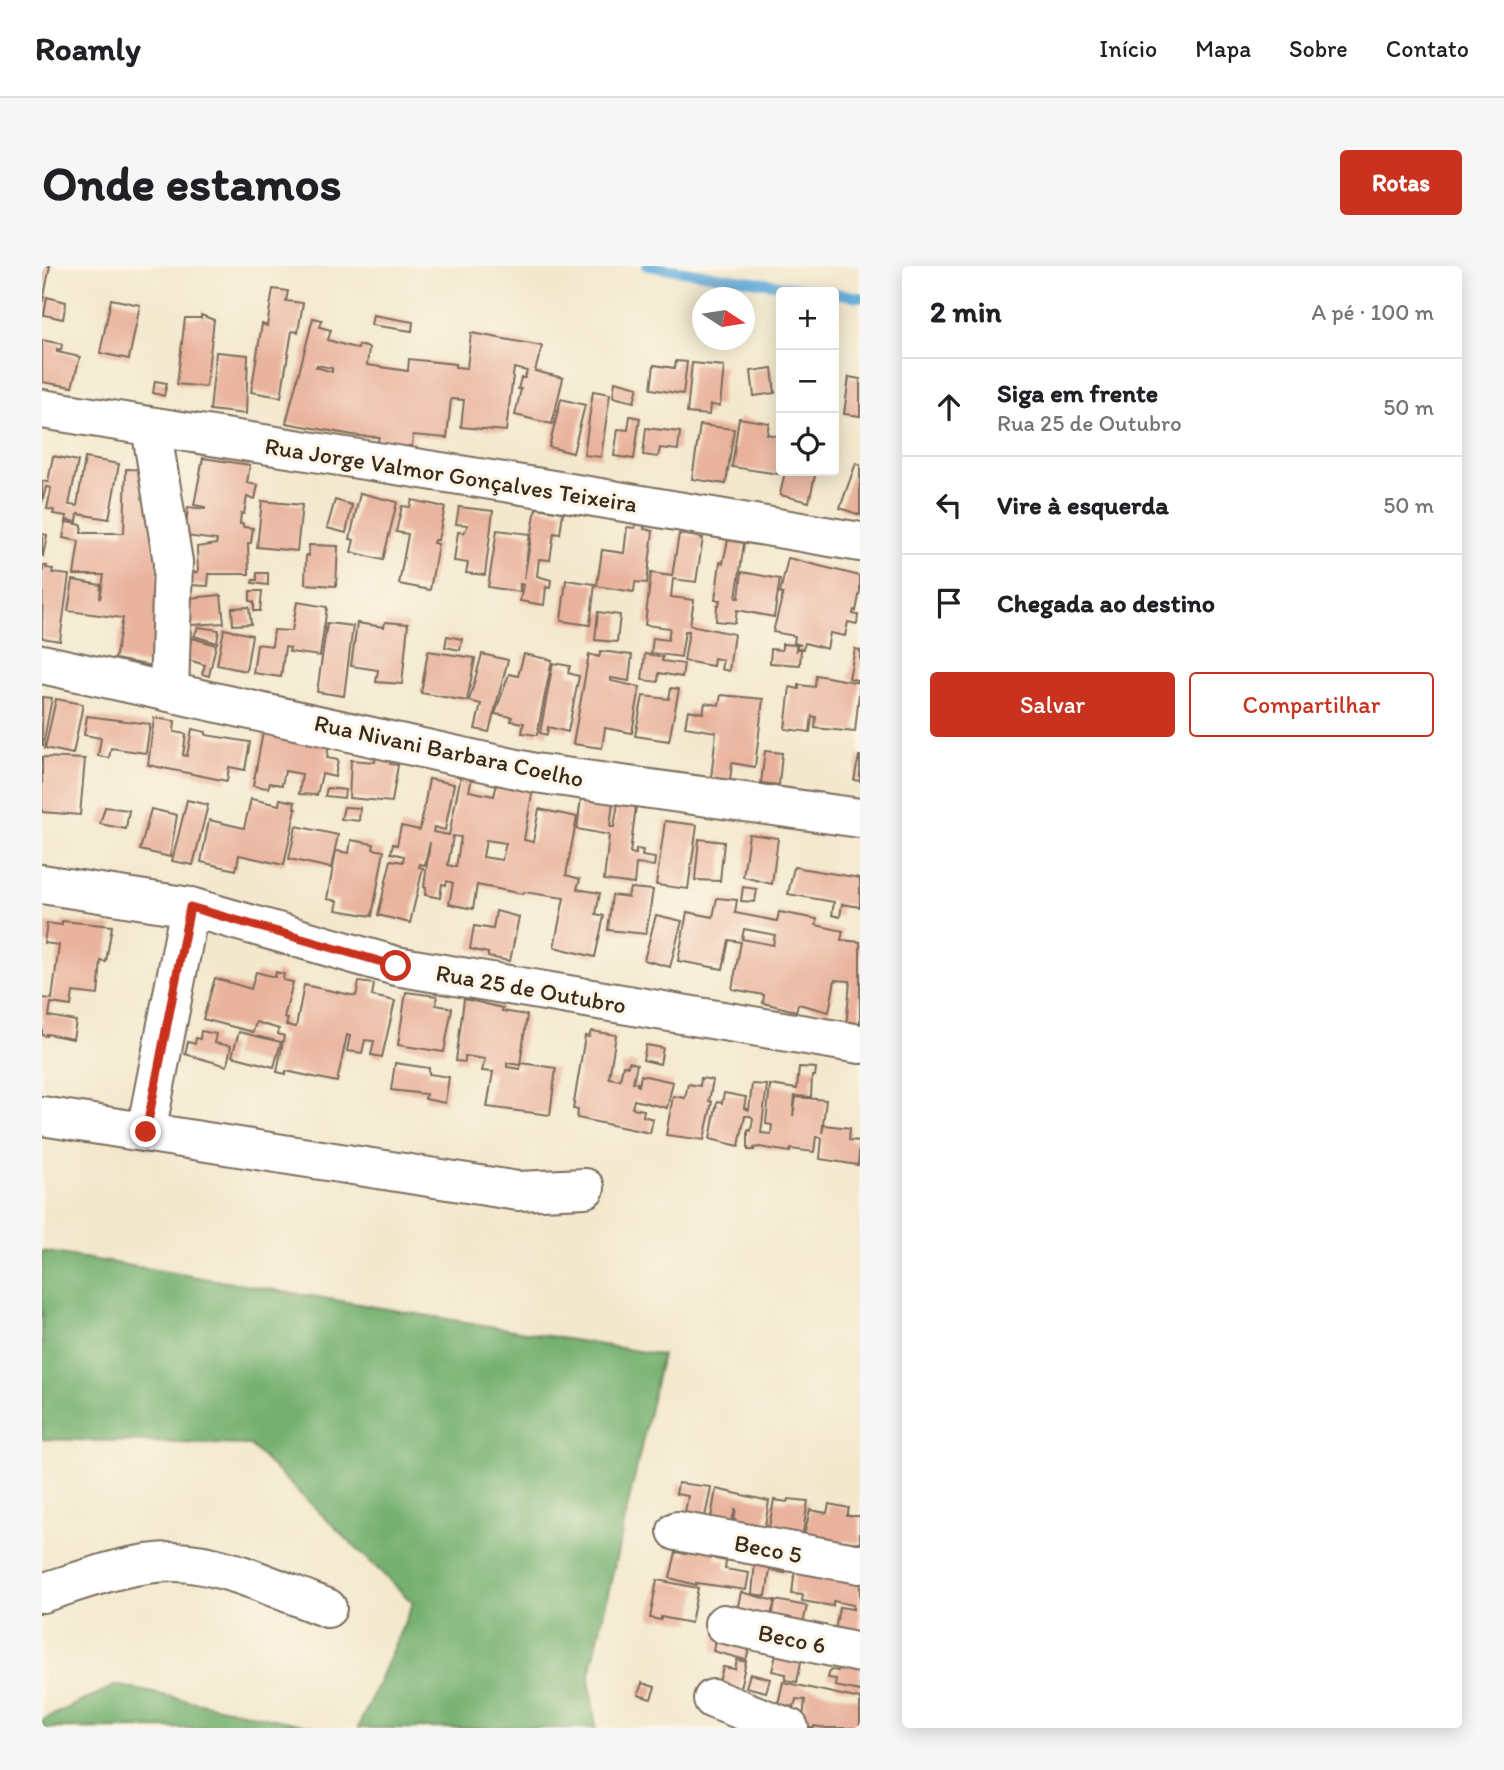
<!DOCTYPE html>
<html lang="pt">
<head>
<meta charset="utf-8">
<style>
	:root { --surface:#fff; --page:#f6f6f6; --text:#202124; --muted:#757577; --line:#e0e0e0; --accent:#c8321e }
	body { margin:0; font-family:Itim,sans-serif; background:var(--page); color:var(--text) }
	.controls { position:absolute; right:21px; top:21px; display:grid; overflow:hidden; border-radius:7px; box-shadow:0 4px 18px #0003 }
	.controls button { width:63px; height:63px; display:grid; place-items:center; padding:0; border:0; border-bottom:2px solid var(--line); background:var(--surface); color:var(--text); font:35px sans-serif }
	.compass { position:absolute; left:650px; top:21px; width:63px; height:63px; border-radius:50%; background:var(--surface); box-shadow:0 4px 18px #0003; rotate:102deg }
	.stop { position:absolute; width:21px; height:21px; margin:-16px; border:5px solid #c8321e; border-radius:50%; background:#fff }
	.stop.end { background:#c8321e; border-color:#fff; box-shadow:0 2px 7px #0008 }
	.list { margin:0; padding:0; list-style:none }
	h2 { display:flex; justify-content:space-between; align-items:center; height:91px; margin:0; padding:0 28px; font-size:30px }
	h2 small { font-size:23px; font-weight:400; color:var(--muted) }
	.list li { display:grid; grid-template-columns:46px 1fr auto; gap:21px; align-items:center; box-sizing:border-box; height:98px; padding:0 28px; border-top:2px solid var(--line) }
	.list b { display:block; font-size:26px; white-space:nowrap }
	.list p { margin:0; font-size:23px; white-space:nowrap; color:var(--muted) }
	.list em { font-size:23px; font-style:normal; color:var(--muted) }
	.actions { display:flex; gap:14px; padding:21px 28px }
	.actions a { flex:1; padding:16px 0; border:2px solid var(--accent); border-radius:7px; text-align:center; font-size:24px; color:var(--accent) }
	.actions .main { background:var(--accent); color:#fff }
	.icon { flex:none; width:38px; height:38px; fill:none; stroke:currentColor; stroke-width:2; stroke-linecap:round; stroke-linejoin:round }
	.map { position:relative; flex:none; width:818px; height:1462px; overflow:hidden; border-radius:7px }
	header { display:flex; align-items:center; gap:42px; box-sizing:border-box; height:98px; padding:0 35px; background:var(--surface); border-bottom:2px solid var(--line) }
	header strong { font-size:33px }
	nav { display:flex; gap:38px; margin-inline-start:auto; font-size:24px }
	.intro { display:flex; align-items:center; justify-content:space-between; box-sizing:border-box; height:168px; padding:0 42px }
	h1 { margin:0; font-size:49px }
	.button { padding:18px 32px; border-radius:7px; background:var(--accent); color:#fff; font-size:24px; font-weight:700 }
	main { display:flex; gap:42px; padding:0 42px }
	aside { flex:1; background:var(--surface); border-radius:7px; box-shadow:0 4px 18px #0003 }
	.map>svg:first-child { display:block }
</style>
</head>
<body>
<header>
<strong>Roamly</strong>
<nav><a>Início</a><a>Mapa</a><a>Sobre</a><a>Contato</a></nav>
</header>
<div class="intro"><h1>Onde estamos</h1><a class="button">Rotas</a></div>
<main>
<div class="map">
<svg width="818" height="1462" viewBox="0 0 818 1462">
	<rect width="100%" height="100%" fill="#fcf5e5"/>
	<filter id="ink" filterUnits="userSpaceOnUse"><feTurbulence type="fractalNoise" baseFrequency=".0143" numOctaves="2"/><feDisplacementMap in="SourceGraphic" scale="14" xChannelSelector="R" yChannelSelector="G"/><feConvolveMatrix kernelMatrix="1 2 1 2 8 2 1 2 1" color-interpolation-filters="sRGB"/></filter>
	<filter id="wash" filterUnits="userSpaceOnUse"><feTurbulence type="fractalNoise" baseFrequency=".00686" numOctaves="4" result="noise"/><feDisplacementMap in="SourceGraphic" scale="28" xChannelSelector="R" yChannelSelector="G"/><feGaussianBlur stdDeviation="1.57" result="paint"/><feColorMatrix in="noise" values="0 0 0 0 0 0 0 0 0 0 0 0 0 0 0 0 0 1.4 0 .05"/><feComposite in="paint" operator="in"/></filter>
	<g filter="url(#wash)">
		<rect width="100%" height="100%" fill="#f3e8cd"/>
		<g fill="#75b070" stroke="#586d47" stroke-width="2">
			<path d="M0,985L620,1089L547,1412L554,1462H316L371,1337L208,1179L0,1173Z"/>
			<path d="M74,1419L275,1462H0V1454Z"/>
		</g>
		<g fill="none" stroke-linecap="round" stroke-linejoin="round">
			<g stroke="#63acdb" stroke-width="10">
				<path d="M605,0L786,26"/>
				<path d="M792,27L818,31"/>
			</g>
		</g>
		<g id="blocks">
			<g fill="#e9b29d" fill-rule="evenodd">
				<path d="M0,0H8L1,35H0Z"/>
				<path d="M231,23L246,25L244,35L261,37L256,66L250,65L239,131L209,126L220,58L225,60Z"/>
				<path d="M5,31L24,36L21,53L2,49Z"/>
				<path d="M69,33L98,39L87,93L58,87Z"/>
				<path d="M159,49L172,54L164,121L135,118L143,52H159Z"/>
				<path d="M331,49L371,56L370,65L329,59Z"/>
				<path d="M271,52L280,54L278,61L289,64L286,74L316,83L317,79L327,82L325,99L366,105L367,93L413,98V101L425,102L429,67L500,80L493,105L521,112L510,158L473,149L479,123H476L479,112H483L485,105L472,102L464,165L419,161L422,134L409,133L405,172L371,169L370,180H366V183L335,179L337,171L316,170L244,157ZM275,99L290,102V106L274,101Z"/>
				<path d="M0,74L20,78L19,84L15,83V86L38,91L30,121L0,116Z"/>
				<path d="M174,86L206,89L204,148L168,144Z"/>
				<path d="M634,95L645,96L641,128L609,123L612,99L633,102Z"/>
				<path d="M650,97L682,100L678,140L668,139L667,149L645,147Z"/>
				<path d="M730,102L733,127L712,130L709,105Z"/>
				<path d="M807,111L818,113V150L802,148Z"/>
				<path d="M113,115L125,117L122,130L111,127Z"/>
				<path d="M573,115L596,121L592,136L571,131Z"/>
				<path d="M551,125L568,128L559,191L542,189Z"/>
				<path d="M519,133L543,139L531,187L507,181Z"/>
				<path d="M588,150L598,152L592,193L572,190L576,163L586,164Z"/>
				<path d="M697,152L727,157L725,168L739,171L737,208L690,201Z"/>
				<path d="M658,159L692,163L684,218L650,213Z"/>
				<path d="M604,162L638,166L636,184L618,182L616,191L601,189Z"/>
				<path d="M11,190L36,195L27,239L35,240L43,192L77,198L67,253L36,248L35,256L24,254L25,250L11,248L12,244L5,243L9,222L4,221L0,237V215L6,216Z"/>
				<path d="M161,192L208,199L205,217L216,219L213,233L205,231L202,248L199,247L198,258H201V261L211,262L209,277H206L207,308H167L166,320L147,319V307L156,306L155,281L174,278L175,274L143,270L146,241L163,243V241L152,239Z"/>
				<path d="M814,197L818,199V249L798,242Z"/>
				<path d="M84,203L113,204L116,250L115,401L73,393L81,352L26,345L31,314L59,319L58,333L62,309H32L37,275L21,272L24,256L40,259L39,267H82Z"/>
				<path d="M743,205H774L767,236L738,229Z"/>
				<path d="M318,227L355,236L341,294L309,286L312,274L308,273Z"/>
				<path d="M293,234L310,239L304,267L285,262Z"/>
				<path d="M370,234L403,241L396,274H392L391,277L396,278L388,324L357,318L366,268L354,266L360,240L368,241Z"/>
				<path d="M220,235L260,239L255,285L215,281Z"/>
				<path d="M417,241L451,245L443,309L424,307L426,297L412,295L416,266L422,267L426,259L414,258Z"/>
				<path d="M494,242L521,246L518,268L512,267L508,294L497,293L495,310L509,314L508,322L504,321L502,339L478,335L481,319L478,318V326L446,321L455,264L488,268L482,313Z"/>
				<path d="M603,254L602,263L611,265L605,317L593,316L592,326L555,320L560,284L582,287L585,261L593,262L594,256Z"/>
				<path d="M0,268L5,269L1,290L0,289Z"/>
				<path d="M637,268L661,272L654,316L631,313L629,331L652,334L648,359L692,368L687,405L679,403L681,394L672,392L671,400L642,395L647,365H643L639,391L609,387L611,372L626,374L628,362L603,359L609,307L630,310Z"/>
				<path d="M686,274L702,277L694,332H697L700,306L738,313L732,351L695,344L693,357L674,355L675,339H677L678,334H673L678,296L681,297Z"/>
				<path d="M267,279L296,280L294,320L263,318L264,289L267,290Z"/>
				<path d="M746,292L818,310V325L814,345L812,344L811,348L816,349L815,358L806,356L803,370L788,367L785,383L763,377L761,383L755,382V379H759L752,377L753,370L731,366L741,328L738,327Z"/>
				<path d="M1,299L5,300L4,302L11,303L10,307L27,309L18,375L0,372Z"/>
				<path d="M215,307H226V319L210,317L211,314H215Z"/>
				<path d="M524,314L553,318L548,359L519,355Z"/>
				<path d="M208,325H220L218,345H212V336L208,335Z"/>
				<path d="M179,329L182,357L149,359L147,332Z"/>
				<path d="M255,336L285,341L278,390L247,386L248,382L243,381L239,411L211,407L215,378L230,380L232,364L250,365Z"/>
				<path d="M207,341L209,358L191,359L190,342Z"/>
				<path d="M556,346L578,349L575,376L553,374Z"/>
				<path d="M343,356L366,358L360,418L334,416L336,404L309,400L315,357L342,361Z"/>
				<path d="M285,357L311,360L302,430L275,426Z"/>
				<path d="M156,361L177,364L175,377L152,370Z"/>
				<path d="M182,363L210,369L204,405L175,399Z"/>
				<path d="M405,370L420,373L418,384L403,381Z"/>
				<path d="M150,372L174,379L167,410L160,408L163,399L144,393Z"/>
				<path d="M740,378L754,379V386V383H759L758,399L728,397L729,383L740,384Z"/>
				<path d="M813,383L818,384V415L807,412Z"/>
				<path d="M386,385L433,392L425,435L379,427Z"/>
				<path d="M559,385L590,389L587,415L569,412V415L598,421L590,467L563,462L560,482L531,478L547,388L557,391Z"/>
				<path d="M440,388L466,394L447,466L433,463L439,438L427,435Z"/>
				<path d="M482,388L510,394L495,469L480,467L482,457L469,455L470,451L453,448L467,408L476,410Z"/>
				<path d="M603,388L621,391L620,395L642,398L640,411L617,407L616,416L600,414Z"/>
				<path d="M511,397L528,400L526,407L537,410L526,466L506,461L505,469L498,467Z"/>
				<path d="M774,409L818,417L813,466L773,462L774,451L770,450L768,466L743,463L748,421L757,423V419L773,421Z"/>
				<path d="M629,422L637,423L627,475L593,470L601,430L627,433Z"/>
				<path d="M679,429L721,433L713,501L690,497L688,515L669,513L674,466L643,461L646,444L661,447L663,437L677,439Z"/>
				<path d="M0,431L10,432L1,479H0Z"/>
				<path d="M14,433L41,438L31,488L3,482Z"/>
				<path d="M45,450L108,458L104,487L69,482L67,492L56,490L59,472L42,469Z"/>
				<path d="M112,452L133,455L132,466L144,468L141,489L145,490L150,463L164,466V469L208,476L203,504L187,501L185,515L106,499Z"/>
				<path d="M222,460L287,475L285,492L296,494L293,511L280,508L275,529L257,528L260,508L243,505L240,519L228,517L226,522L211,520Z"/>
				<path d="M723,485L740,487L737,519L719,517Z"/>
				<path d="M334,486L349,488L348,498L356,499L350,536L307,532L309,494L333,496Z"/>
				<path d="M817,490H818V515L812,514Z"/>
				<path d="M0,491L43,493L38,549L0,546Z"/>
				<path d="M419,509L430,512L427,525L452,530L456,514L491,522L482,574L491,576L497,543L535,551L524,609L538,613L535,623L558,627L554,648L562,650L553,691L512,681L522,632L482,626L481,628L435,619L431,643L407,638L411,617L405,615L404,619L400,618L398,632L383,629L384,622L382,621L388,576L383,599L378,598L377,601L381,602L368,657L336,649L349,594L361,596L362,590L349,587L351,578L355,579L359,560L378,564L387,513L412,518L403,564L392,561L391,566L407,569ZM411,570L419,571L414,601L406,599ZM444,574L464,577L460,594L441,591Z"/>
				<path d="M285,522L303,524L302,532L283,530Z"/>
				<path d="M539,532L571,536L568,561H572L576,537L594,540L588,587L594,588V583L601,584L600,590L613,592L612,600L594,598L592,618L562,614L567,569L535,563Z"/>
				<path d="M209,533L237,539L238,533L253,536L252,542L254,543L242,599L197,589L194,604L159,596L167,554L202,562Z"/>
				<path d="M145,534L166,539L151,599L130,595Z"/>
				<path d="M63,541L87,544L84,563L58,558Z"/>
				<path d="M302,541L318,542L317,555L299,553Z"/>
				<path d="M109,543L135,549L128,591L98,584Z"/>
				<path d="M623,555L655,559L646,623L614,619Z"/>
				<path d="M254,560L296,569L289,602L247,593Z"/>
				<path d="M707,568L736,572L730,618L701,611Z"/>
				<path d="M657,573L682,576L678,615L653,614Z"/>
				<path d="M309,574L332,578L331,583L342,585L330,650L294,644L296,635L285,633L294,585L307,587Z"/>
				<path d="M752,601L818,612V641L800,638L798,651L790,649L792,636L746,628Z"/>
				<path d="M701,621L715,623L713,636L699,635Z"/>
				<path d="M588,622L611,624L604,668L566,664L570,629L586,631Z"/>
				<path d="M675,632L695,634L693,647L735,655L737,646L775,653L774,659L801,665L799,674L818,676V763L804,762L808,715L793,714L787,746L756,738L754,745L721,737L722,729L690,723L699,676L687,674L681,703L636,695L645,646L671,651ZM702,663L733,669L731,679L700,673Z"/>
				<path d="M454,645L477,651L468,695L446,691V687L428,683L432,660L451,663Z"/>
				<path d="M614,649L640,655L628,701L602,694Z"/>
				<path d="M20,655L70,660L64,696L59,695L56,729L31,726L29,740L9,737L7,750L34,755L31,773L5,768V770L0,769V732L10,733L17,679L2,677L5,657L20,659Z"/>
				<path d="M214,706L233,711L234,706L242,708L241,714L251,716L242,752L246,753L244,759L254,761L262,719L314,730L317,716L332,718L330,730L353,735L340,791L329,789L332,775L323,774L320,787L305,785L308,770L305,769L295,816L244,805V808L235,806L242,770L236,768L237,763L214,756L211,766L161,753L173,712L209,723Z"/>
				<path d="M364,726L395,730L394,739L410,742L402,786L356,779Z"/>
				<path d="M422,733L461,742L460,745L485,749L478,799L465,797V801L478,803L479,797L514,802L508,849L445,841L451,806L440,805L443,793L423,790V796L414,795Z"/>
				<path d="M159,765L174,768L172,777L189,780L185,800L143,788L146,776L153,778L154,772L158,773Z"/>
				<path d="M549,765L574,769L567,812L578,814L581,799L586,800L587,796L595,798L591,816L596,817L595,819L597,820L599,809L631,816L625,842L592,834L590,842L602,844L601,850L611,853L608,867L535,852L536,844L531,843L543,770L547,771Z"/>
				<path d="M197,766L239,776L232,801L190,790Z"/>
				<path d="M604,779L621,782L618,798L601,794Z"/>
				<path d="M353,797L387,802V808L407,811L403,837L383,833L384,828L349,824Z"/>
				<path d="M757,801L774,802L773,810H770L769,831L753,830L751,850L754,831L784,834L780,867L782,859L808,862L807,874L818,875L816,899L778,893L780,872L774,871L772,886L749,883L748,886L717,881L712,882V884H706V864L709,865L711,852L708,850H703L697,880L668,873L675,836L680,837L682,827L704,831L702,842L707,844L710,818L725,819L719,867L729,868L730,859L724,858L728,819L755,823Z"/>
				<path d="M659,812L671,814L667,835L670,836L662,874L624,869L631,830L643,832L646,818L658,820Z"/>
				<path d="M636,1217L669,1221L662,1256L642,1252L646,1230L634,1228Z"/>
				<path d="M674,1223L727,1235L723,1260L727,1261L732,1234L745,1236L746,1233L766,1235L759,1277L701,1263L702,1257L692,1255L694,1242L686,1264L670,1260L672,1252H669Z"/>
				<path d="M787,1238L807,1242L805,1250H818V1277L801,1275L799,1287L762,1269L768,1244L785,1247Z"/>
				<path d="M645,1280L674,1286L673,1293L684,1295L683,1303L707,1307L704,1324L654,1317V1319L628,1312L634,1286L644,1288Z"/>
				<path d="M714,1285L745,1292L743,1307L728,1304L724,1330L710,1328Z"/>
				<path d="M753,1303L818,1305V1380L791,1377L797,1341L811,1343V1339L791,1335V1340L760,1335L761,1329L750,1328Z"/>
				<path d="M615,1314L656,1322L649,1357L619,1351V1354L608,1352Z"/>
				<path d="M699,1326L733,1335L729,1349L720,1346L716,1363L692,1358Z"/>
				<path d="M733,1334L765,1340L759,1366L730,1353Z"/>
				<path d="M675,1362L711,1369L704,1394L671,1385Z"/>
				<path d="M737,1376L762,1381L755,1416L743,1414L744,1408L730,1405Z"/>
				<path d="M695,1394L704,1396L697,1426L676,1420L681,1401L693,1403Z"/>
				<path d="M818,1396V1425L793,1420L794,1413L786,1412L788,1404L796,1405L797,1399Z"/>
				<path d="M708,1408L728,1413L724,1426L704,1421Z"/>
				<path d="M741,1416L818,1433V1462H784L772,1460V1462H760L763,1434L754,1433L752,1441L736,1438Z"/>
				<path d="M600,1417L613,1421L609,1433L596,1429Z"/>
			</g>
		</g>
	</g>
	<g filter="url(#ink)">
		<use href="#blocks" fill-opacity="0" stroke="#7b6c5b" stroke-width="2"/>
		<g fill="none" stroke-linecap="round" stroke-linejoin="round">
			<g stroke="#7b6c5b" stroke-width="42">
				<g id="minor">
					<path d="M0,143L499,222L818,276"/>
					<path d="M109,161L131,296L127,426"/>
					<path d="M0,398L493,507L818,552"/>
					<path d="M0,618L148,641L354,700L818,778"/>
					<path d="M0,850L476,925L543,922"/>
					<path d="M104,866L148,641"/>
					<path d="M635,1265L818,1298"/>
					<path d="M0,1327C42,1314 87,1296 131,1296C182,1296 238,1325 285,1342"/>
					<path d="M682,1358L818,1387"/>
					<path d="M671,1433L747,1462"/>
				</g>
			</g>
			<use href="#minor" stroke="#fff" stroke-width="38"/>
		</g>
	</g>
	<g fill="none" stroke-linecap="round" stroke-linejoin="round" filter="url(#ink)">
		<path stroke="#c8321e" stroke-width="9" d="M104,866L148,641L354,700"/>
	</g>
	<g text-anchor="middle" stroke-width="6" stroke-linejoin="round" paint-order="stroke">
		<g font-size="24" fill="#3b2a1e" stroke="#fcf5e5">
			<text transform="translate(409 209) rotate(9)" y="8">Rua Jorge Valmor Gonçalves Teixeira</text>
			<text transform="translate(407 485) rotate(12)" y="8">Rua Nivani Barbara Coelho</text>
			<text transform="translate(489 723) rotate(10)" y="8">Rua 25 de Outubro</text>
			<text transform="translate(726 1283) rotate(11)" y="8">Beco 5</text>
			<text transform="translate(750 1373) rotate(12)" y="8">Beco 6</text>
		</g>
	</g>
</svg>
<div class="controls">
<button>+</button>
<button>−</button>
<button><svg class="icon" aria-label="locate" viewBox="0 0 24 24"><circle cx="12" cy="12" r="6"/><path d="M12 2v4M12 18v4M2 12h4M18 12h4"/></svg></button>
</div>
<svg class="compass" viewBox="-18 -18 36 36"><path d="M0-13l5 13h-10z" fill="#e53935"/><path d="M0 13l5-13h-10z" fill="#757577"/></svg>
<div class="stop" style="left:354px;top:700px"></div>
<div class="stop end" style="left:104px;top:866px"></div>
</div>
<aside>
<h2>2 min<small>A pé · 100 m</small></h2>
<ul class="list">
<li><svg class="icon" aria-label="ahead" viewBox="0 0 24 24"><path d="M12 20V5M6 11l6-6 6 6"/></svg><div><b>Siga em frente</b><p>Rua 25 de Outubro</p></div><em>50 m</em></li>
<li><svg class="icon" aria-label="left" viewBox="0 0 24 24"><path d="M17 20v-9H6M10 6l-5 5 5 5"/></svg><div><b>Vire à esquerda</b></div><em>50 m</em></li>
<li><svg class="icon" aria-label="arrive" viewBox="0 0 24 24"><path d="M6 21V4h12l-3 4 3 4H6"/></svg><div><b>Chegada ao destino</b></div></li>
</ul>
<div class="actions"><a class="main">Salvar</a><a>Compartilhar</a></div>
</aside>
</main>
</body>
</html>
